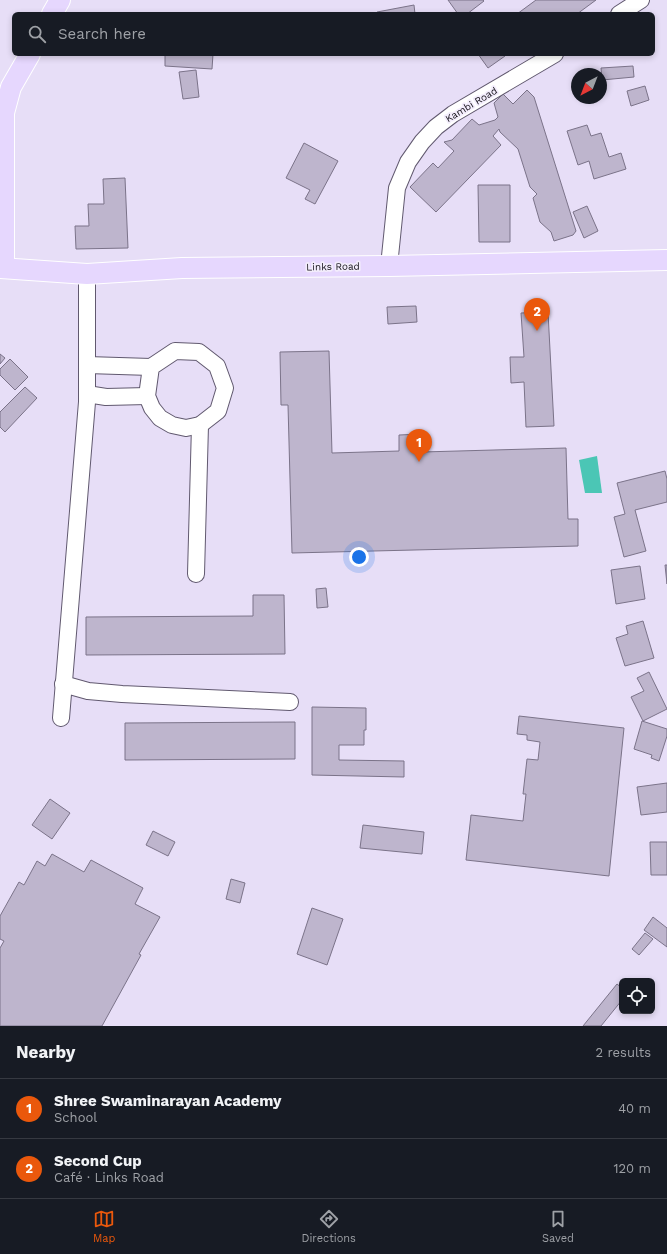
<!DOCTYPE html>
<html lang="en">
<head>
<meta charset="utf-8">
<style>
	:root { --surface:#171b24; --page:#242831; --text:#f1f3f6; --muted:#9ea1a6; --line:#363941; --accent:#ea580c }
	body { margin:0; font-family:"Work Sans",sans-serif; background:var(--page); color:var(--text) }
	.controls { position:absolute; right:12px; bottom:12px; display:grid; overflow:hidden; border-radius:6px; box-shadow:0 2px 6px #0003 }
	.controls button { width:36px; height:36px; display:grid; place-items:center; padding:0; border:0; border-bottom:1px solid var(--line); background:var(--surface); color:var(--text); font:20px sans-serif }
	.compass { position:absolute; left:571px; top:68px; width:36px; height:36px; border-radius:50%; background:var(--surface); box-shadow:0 2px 6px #0003; rotate:222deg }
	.you { position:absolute; left:359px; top:557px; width:14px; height:14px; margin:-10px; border:3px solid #fff; border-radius:50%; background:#1a73e8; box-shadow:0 0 0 6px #1a73e833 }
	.badge { display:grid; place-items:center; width:26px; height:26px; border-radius:50%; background:var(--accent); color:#fff; font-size:13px; font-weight:700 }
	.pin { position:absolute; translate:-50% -33px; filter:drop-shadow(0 1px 2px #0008) }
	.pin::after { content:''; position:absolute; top:21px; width:14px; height:12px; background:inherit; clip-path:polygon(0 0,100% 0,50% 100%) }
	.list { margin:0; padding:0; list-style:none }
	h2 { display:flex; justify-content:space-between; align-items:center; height:52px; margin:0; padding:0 16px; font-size:17px }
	h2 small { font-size:13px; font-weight:400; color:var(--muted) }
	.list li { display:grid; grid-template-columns:26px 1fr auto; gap:12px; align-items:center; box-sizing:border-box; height:60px; padding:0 16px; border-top:1px solid var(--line) }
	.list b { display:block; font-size:15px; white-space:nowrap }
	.list p { margin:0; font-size:13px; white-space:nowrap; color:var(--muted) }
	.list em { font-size:13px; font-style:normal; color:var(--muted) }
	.icon { flex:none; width:22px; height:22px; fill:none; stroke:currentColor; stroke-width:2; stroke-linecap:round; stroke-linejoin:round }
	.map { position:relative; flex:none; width:667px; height:1026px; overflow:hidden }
	.search { position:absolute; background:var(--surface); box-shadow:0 2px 6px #0003; left:12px; right:12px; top:12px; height:44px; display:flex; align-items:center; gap:10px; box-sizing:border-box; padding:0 14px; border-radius:6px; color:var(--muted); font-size:15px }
	.sheet { height:172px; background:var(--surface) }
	nav { display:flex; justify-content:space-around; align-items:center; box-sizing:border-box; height:56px; border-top:1px solid var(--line); background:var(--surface); font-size:11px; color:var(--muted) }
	nav a { display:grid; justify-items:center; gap:2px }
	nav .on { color:var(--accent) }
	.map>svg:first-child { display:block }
</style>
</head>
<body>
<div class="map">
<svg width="667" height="1026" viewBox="0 0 667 1026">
	<rect width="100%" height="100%" fill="#e7def7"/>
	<path fill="#4bc6b5" d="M597,456L602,493H585L579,460Z"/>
	<g fill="#beb5cd" stroke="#7b7389">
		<path d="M448,0H483L484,1L467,14H458Z"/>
		<path d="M536,0H596L577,14H517Z"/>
		<path d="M414,5L415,14H378L377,12Z"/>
		<path d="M165,54H213L212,69L165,66Z"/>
		<path d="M478,54H503L505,56L488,68Z"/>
		<path d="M633,66L634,77L602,80L601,68Z"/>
		<path d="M196,70L199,97L183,99L179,72Z"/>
		<path d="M645,86L649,100L631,106L627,91Z"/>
		<path d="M527,90L534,97L576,231L573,235L554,241L551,232L540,222L533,198L537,194L530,187L518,149L500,132L499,129L493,136L501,145L436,212L410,187L433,163L438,168L454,151L444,142L452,140L472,119L479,125L495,120L498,117L494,103L503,94L513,104Z"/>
		<path d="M587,125L591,136L601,133L609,157L621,153L626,169L594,179L589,161L578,165L567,131Z"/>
		<path d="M304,143L338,161L315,204L305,199L310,190L286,178Z"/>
		<path d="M125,178L128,248L76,249L75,226H89L88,204H104L103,179Z"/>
		<path d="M478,185H510V242H479Z"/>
		<path d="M587,206L598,231L584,238L573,212Z"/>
		<path d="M416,306L417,322L388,324L387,307Z"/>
		<path d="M548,312L554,426L526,427L524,382L511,383L510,357H524L521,313Z"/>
		<path d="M329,351L332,453L399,451V435L422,434V452L566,448L568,519H578V546L292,553L288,405H281L280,352Z"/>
		<path d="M0,354L5,358L0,364Z"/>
		<path d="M10,359L28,377L15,390L0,375V369Z"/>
		<path d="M25,387L37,398L5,432L0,427V412Z"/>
		<path d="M665,471L667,479V502L635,510L646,551L624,557L614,517L625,514L617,483Z"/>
		<path d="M665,565H667V584Z"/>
		<path d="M640,566L645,599L616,604L611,570Z"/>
		<path d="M326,588L328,607L317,608L316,589Z"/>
		<path d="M253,595H284L285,654L86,655V617L253,616Z"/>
		<path d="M643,621L654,658L625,666L616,638L628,634L626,626Z"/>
		<path d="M649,672L667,709L643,721L631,697L644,691L637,678Z"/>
		<path d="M312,707L366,708V730H364V745H339V760L404,761V777L312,775Z"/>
		<path d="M519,716L624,728L609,876L466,860L471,815L523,821L526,794H523L527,759L538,760L540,742L527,740V735L517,734Z"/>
		<path d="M642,721L667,729V736L659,761L651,758L652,755L634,749Z"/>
		<path d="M295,722V759L125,760V723Z"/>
		<path d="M667,783V812L641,815L637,787Z"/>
		<path d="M50,799L70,813L52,839L32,825Z"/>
		<path d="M363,825L424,832L422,854L360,848Z"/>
		<path d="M153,831L175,842L168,856L146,845Z"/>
		<path d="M650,842H667V875H651Z"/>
		<path d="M52,854L84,872L91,860L143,888L135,904L160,917L139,954L141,955L102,1026H0V948L4,941L0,939V916L19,882L24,885L37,861L45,866Z"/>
		<path d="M231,879L245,883L240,903L226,899Z"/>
		<path d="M312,908L343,919L327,965L297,954Z"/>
		<path d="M653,917L667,928V947L644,930Z"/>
		<path d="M645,933L653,939L639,955L632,949Z"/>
		<path d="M617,984L622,988V1000L601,1026H583Z"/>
	</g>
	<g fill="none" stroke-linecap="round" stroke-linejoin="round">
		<g stroke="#61596f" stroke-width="18">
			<g id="minor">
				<path d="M619,14L641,0"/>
				<path d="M389,266L397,188L408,162L422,142L436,127L453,114L555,54"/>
				<path d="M87,365L151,367L175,351L199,352L217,366L225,388L218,411L200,425L186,428L172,425L160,418L152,408L147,396L151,367"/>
				<path d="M87,394L106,397L147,396"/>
				<path d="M196,574L200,425"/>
				<path d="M63,684L88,691L122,694L290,702"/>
				<path d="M61,718L87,402V274"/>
			</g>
		</g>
		<g stroke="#fff" stroke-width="22">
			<g id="major">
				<path d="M52,14L60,0"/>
				<path d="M0,268L87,274L182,268L389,266L667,260"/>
				<path d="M4,268V113L11,87L30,54"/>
			</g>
		</g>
		<use href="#minor" stroke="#fff" stroke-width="16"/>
		<use href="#major" stroke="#e6d7fe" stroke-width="20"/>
	</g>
	<g text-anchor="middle" stroke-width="3.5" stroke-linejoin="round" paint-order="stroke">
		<g font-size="10" fill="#110e16" stroke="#f3edfc">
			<text transform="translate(471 104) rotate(-31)" y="4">Kambi Road</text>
			<text transform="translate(333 266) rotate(-1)" y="4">Links Road</text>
		</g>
	</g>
</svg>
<div class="controls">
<button><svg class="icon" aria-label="locate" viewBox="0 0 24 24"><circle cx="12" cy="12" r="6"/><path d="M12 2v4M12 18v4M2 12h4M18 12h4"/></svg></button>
</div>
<svg class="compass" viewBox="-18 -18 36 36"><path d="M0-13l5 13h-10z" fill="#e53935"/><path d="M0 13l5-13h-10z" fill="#9ea1a6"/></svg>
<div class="you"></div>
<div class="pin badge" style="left:419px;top:462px">1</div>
<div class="pin badge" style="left:537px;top:331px">2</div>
<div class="search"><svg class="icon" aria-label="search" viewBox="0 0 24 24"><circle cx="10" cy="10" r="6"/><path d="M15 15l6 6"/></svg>Search here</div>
</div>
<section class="sheet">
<h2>Nearby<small>2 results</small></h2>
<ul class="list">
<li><span class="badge">1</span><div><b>Shree Swaminarayan Academy</b><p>School</p></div><em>40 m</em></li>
<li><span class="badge">2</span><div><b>Second Cup</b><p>Café · Links Road</p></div><em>120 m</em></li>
</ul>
</section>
<nav>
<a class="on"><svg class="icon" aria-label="map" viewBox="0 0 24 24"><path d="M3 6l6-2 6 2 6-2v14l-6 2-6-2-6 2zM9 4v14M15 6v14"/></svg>Map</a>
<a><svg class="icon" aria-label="directions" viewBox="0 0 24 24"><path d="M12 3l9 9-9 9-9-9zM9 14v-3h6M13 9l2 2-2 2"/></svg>Directions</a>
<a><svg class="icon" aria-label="saved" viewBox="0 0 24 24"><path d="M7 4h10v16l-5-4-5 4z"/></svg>Saved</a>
</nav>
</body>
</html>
